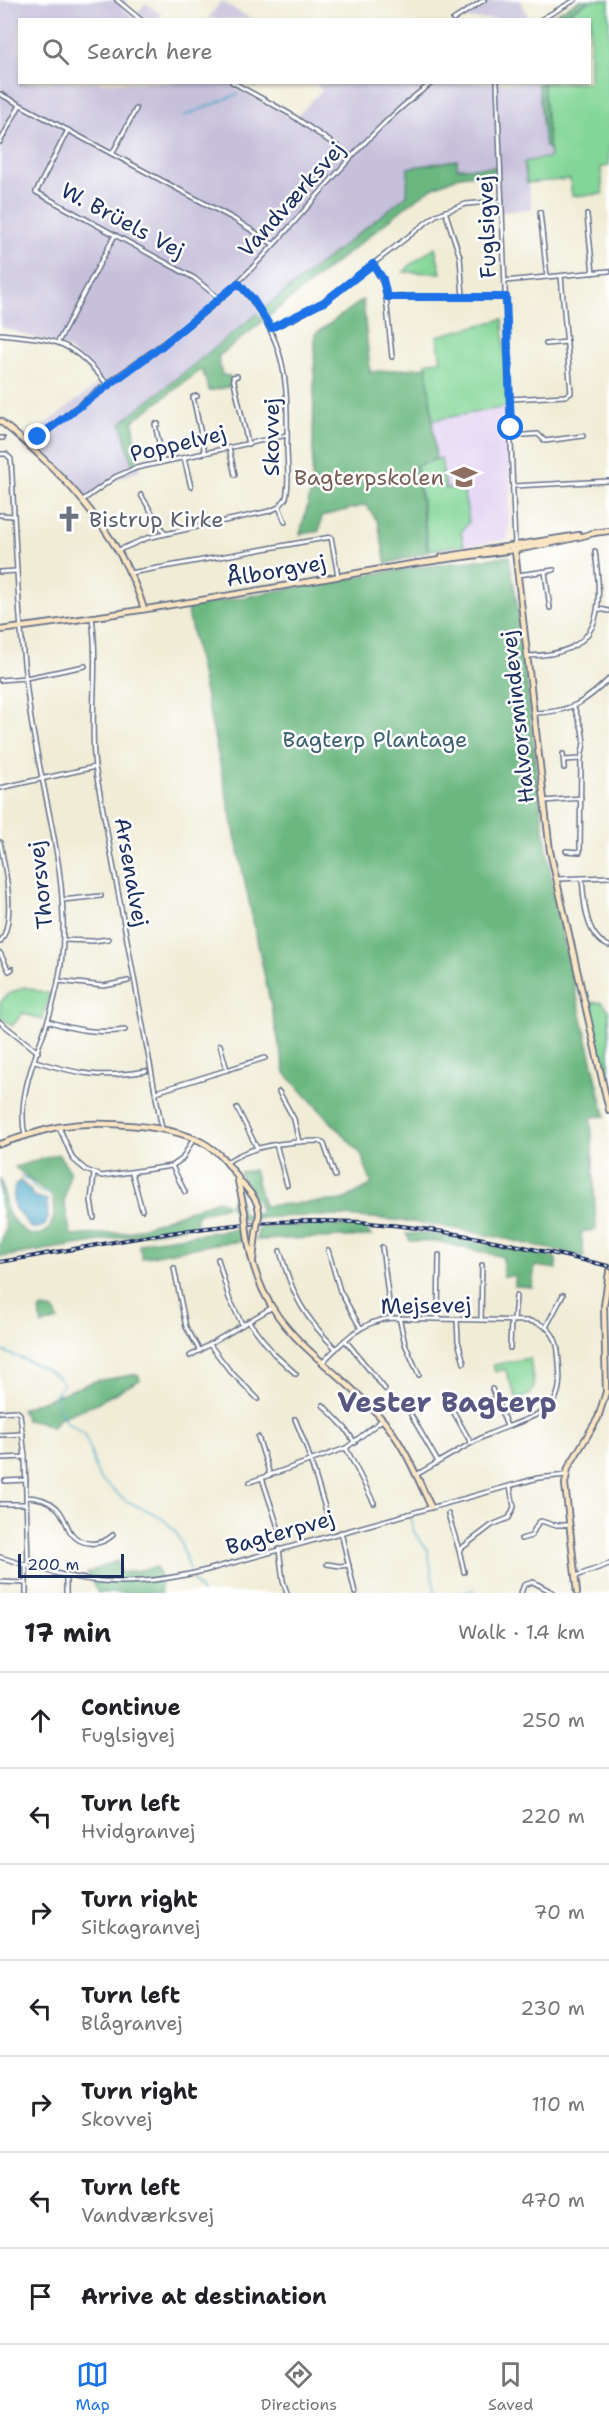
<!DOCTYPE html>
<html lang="en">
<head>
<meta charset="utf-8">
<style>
	:root { --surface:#fff; --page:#f6f6f6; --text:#202124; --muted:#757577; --line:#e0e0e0; --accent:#1a73e8 }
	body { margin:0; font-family:"Shantell Sans",sans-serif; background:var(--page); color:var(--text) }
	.scale { position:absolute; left:18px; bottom:15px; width:106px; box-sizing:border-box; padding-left:6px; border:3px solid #1b2f5e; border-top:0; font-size:16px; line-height:21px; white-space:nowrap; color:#1b2f5e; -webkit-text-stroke:4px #fff; paint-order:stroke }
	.stop { position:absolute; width:18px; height:18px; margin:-14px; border:4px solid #1a73e8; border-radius:50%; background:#fff }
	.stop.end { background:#1a73e8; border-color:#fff; box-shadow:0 2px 6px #0008 }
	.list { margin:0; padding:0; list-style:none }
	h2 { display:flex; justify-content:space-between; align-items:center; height:78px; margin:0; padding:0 24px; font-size:26px }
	h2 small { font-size:20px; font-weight:400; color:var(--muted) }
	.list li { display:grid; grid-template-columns:39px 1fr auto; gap:18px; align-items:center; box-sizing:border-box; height:96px; padding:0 24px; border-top:2px solid var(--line) }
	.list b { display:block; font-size:22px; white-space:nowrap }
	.list p { margin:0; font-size:20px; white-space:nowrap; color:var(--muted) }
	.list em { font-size:20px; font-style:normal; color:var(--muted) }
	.icon { flex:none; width:33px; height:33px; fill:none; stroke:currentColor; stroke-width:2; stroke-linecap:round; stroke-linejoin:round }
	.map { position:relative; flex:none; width:609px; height:1593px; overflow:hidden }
	.search { position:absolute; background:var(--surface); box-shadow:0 2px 4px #0004; left:18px; right:18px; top:18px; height:66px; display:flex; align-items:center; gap:15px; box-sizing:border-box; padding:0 21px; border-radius:0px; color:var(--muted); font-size:22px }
	.sheet { height:750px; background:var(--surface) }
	nav { display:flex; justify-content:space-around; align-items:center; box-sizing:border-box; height:84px; border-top:2px solid var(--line); background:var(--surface); font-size:16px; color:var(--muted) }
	nav a { display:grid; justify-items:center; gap:3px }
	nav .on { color:var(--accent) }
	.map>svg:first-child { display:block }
</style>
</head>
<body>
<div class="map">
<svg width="609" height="1593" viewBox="0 0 609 1593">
	<rect width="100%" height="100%" fill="#fff"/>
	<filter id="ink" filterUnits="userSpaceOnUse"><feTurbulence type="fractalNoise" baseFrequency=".0167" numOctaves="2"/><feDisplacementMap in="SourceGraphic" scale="12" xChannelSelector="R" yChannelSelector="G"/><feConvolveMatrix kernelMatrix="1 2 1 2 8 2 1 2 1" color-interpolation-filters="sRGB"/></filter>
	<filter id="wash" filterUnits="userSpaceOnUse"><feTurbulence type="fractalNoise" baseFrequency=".008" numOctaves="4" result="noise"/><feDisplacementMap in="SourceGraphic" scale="24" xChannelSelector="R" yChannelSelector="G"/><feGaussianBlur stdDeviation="1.35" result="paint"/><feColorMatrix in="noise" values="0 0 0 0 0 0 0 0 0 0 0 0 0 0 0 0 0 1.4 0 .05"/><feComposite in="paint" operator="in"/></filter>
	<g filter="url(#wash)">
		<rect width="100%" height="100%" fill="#f0ecd6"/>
		<path fill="#e3d3f3" d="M507,407L510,489L508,539L428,552L416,466L436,459L433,420Z"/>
		<g fill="#c6c0da">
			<path d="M0,0H127L122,8L134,17L146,3L161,14L157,20H20V82L237,83L234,87L294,119L322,90L315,83H538L545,146L549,150L550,157L524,162L532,208L500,213L497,167L456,168L457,160L407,195L121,422L132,464L139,465L140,470L108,483L88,500L72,478L29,437L99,383L69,349L0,327Z"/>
			<path d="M497,0H520L529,19H462Z"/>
			<path d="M221,1L251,19H208Z"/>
		</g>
		<g fill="#83d697" stroke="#4f827a" stroke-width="1.5">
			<path d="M591,0H609V166L601,167L603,194L572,196L570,179L527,183L524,162L550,157L543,83L590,82V20L556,19Z"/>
			<path d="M435,247L441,273L404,272L410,265Z"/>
			<path d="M503,319L507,407L433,420L426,363L441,360L437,336Z"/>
			<path d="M441,458L446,489L463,487L469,522L461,532L464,545L429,550L417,466Z"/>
			<path d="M24,987L50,994L42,1020L23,1013L12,1026L0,1016V1003L7,995Z"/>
			<path d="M601,1002L609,1010V1091L588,1003Z"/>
			<path d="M530,1358L534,1387L531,1394L517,1400L505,1369L495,1372L493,1365Z"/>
		</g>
		<g fill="#6ab780" stroke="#42736f" stroke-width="1.5">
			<path d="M580,0H591L556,19H546Z"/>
			<path d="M538,83H543L549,150L545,146Z"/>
			<path d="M457,160V168L497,167L498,171L460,176L434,187L409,204L268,317L263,309L407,195L408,168Z"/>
			<path d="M363,300L370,372L427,367L436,459L416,466L428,552L386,564L378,522L366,505L322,516L319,531L300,534L312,488L315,334Z"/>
			<path d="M258,313L263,321L218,357L222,375L230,376L232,386L209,391L202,369L133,421L139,465L132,464L121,423Z"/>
			<path d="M509,556C526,644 530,734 543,822C556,921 583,1019 605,1116L591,1117L596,1230L581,1232L584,1257C491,1235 404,1214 308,1216C283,1217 259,1216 235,1221L233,1210L229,1205L232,1199L238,1193L242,1214H260C261,1198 241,1188 240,1172L254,1170L264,1206L343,1200L371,1185V1182L361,1154L285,1073L187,607L389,571Z"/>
			<path d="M58,1154L70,1171L64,1202L71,1236L130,1232L218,1200L226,1203V1206L196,1215L197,1223L193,1226L0,1257V1244L6,1229L0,1201V1178C4,1188 4,1200 7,1210C11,1221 22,1229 30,1235L42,1234L49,1230L54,1216L53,1198L15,1167Z"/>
			<path d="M322,1225L365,1227L371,1236L256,1240L259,1227Z"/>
			<path d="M236,1229L244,1232L245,1241L214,1244L142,1258L139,1245L149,1241Z"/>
			<path d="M420,1233L441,1235L552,1257L556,1259L557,1269L535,1266L532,1287L515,1286V1276H503V1257L440,1242L410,1241L406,1234Z"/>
			<path d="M42,1308L54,1310L58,1320L42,1325L39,1311Z"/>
			<path d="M138,1374L140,1380L93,1405L59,1418L52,1428L41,1422L26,1420L21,1409L95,1381Z"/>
			<path d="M117,1561L121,1573L156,1567L160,1577L161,1593H98L87,1573Z"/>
		</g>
		<path fill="#49a7c7" stroke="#326b92" stroke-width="1.5" d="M20,1181L30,1190L33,1196L47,1200L48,1218L45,1225C32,1231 29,1229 23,1217C21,1214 18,1212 16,1210C11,1204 14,1192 15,1185Z"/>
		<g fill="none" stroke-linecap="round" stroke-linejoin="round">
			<g stroke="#49a7c7" stroke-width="1.5">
				<path d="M457,20L492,0"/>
				<path d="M254,87L264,82"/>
				<path d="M184,116L238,94"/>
				<path d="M21,1176L29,1180L38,1191L47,1193"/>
				<path d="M48,1194L51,1196"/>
				<path d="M0,1350C14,1356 59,1371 63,1384L55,1397L58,1405"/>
				<path d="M59,1408L66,1422L85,1434L99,1478L126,1501L155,1514L165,1521L176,1532L181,1543L189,1569"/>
				<path d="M411,1517L414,1532L428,1551L435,1593"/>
				<path d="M192,1578L202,1593"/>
				<path d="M463,1593L473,1590L475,1593"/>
			</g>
		</g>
	</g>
	<g filter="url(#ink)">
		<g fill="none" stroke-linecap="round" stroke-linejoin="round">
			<g stroke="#667188" stroke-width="6">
				<g id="street">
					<path d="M117,0L141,20"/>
					<path d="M453,20L484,0"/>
					<path d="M540,20L575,0"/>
					<path d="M232,82L290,114L351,156"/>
					<path d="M497,82L515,545"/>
					<path d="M0,94L234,219L273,244"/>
					<path d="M68,130L36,192L194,278L220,299"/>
					<path d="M0,142L20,105"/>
					<path d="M112,154L136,109"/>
					<path d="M445,211L460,257L463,297"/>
					<path d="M540,212L547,277"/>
					<path d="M587,215L593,273"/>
					<path d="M373,264L385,287L392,357"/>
					<path d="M505,281L609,271"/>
					<path d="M387,297H506"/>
					<path d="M271,328L295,318L329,298L436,215L466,204L502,201"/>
					<path d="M0,334C56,340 70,338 107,384"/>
					<path d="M58,342L115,235"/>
					<path d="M546,344L567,342"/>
					<path d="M237,376L233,377L248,444"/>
					<path d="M197,396L193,397L205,453"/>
					<path d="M510,399L565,396L571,393L561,276"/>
					<path d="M158,424H155L163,462"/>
					<path d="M511,436L538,434L545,441L583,436"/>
					<path d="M0,438H3"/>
					<path d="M29,444C55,424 81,403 108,383C152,351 198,321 237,283C305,218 356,138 433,82"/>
					<path d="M229,448L235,475"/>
					<path d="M0,454H6L11,459C16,544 18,629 30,713C40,781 62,851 63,919C64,946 61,974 54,1000C43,1044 15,1090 25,1136"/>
					<path d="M184,458L191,487"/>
					<path d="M513,486L609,481"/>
					<path d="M141,495L165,534"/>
					<path d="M83,500L115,477L136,468L287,435"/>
					<path d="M279,507L285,522"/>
					<path d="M0,515L14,516"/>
					<path d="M119,550L147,538L270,511L279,507L286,498C290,482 287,463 287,447C288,376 286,338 238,283"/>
					<path d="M0,572L17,571"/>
					<path d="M545,572L550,608"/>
					<path d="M130,573L331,537L338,576"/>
					<path d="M518,575L554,570"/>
					<path d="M599,609L609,611"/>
					<path d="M92,618C99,668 89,718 95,767L162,1129"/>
					<path d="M527,656C603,655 603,612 595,551"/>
					<path d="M0,680L26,678L85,666"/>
					<path d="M535,713C570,712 584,703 609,679"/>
					<path d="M563,754L564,768"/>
					<path d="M564,760L581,759"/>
					<path d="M0,788L95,767"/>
					<path d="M544,801L581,798"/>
					<path d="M0,842C5,868 17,920 0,942"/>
					<path d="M566,851L580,852L581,759L584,743L582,729L574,707"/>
					<path d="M582,878C584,901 585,937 609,946"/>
					<path d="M557,879L609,877"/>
					<path d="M62,900L101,896"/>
					<path d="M63,940L93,941L108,939"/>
					<path d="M0,953L9,971L12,969"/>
					<path d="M58,981L104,986L128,981"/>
					<path d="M48,1021C74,1030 97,1034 125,1030"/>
					<path d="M0,1022L38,1052"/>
					<path d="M220,1045L227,1070"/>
					<path d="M35,1061C77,1074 101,1079 146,1071"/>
					<path d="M156,1092L265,1058"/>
					<path d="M279,1092L294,1119L299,1142"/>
					<path d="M237,1108L257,1148"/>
					<path d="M59,1127L73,1159L86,1170L102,1176L172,1166L182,1159L194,1138"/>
					<path d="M276,1144L287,1185"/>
					<path d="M227,1162C254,1144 287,1142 319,1141L324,1144L335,1176"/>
					<path d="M172,1166L185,1192"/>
					<path d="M132,1173L142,1210"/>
					<path d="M94,1174L91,1201L94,1218"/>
					<path d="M382,1247L391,1318"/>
					<path d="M328,1250L340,1291L360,1327"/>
					<path d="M280,1251C293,1296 303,1316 336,1349"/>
					<path d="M218,1259L229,1298L242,1324"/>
					<path d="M174,1268L186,1327L200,1351"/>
					<path d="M399,1317L405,1344L419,1375"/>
					<path d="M438,1318L439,1255"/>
					<path d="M457,1319L458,1341L464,1363"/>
					<path d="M481,1320L482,1265"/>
					<path d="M514,1320L516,1296"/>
					<path d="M249,1322L274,1354L296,1374"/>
					<path d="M546,1327L563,1295"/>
					<path d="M345,1340L385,1389"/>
					<path d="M210,1345L230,1371L258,1399"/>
					<path d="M510,1348L511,1320"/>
					<path d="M190,1356L271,1308"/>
					<path d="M322,1363C343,1341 360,1322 391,1318L529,1321C546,1323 556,1334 558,1351C559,1367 563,1387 554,1401C544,1417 502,1427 485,1436C461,1448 439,1462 416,1475"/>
					<path d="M492,1389L507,1426"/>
					<path d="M449,1404L471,1443"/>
					<path d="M323,1405L345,1428L355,1443"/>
					<path d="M0,1412L16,1411L20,1414L25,1457L28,1566"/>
					<path d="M411,1415L438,1462"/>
					<path d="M295,1419L306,1446L327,1514"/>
					<path d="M0,1435L23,1434"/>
					<path d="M258,1437L270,1475"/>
					<path d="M346,1448L374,1503"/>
					<path d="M3,1458L25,1457"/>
					<path d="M262,1478L279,1530"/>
					<path d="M5,1481L26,1480"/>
					<path d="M250,1482L346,1448L382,1420"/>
					<path d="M26,1497C38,1497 48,1500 57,1508C64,1515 66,1525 71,1533C82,1547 101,1546 113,1535"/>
					<path d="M0,1504H26"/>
					<path d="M448,1514L459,1550"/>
					<path d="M341,1532L355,1593"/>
					<path d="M521,1539L531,1536L538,1523L541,1521L553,1525H570"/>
					<path d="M279,1549L283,1581L287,1593"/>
					<path d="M0,1557C81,1583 123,1591 207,1570L538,1478L566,1475"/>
					<path d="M327,1564L340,1566L349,1565"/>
					<path d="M26,1566V1593"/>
					<path d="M464,1572L459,1550L492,1525L509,1518L514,1507L510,1486"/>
					<path d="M576,1576L609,1564"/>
					<path d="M66,1577V1593"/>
					<path d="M0,1582L26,1583"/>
					<path d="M521,1593L524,1585L533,1582L554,1593"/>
				</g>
			</g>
			<g stroke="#667188" stroke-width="8">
				<g id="secondary">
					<path d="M0,421C61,470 120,532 144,609"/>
					<path d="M593,533L609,531"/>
					<path d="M515,551L550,851L609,1110"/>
					<path d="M442,557L579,535"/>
					<path d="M0,630C130,614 259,590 387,568C457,556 527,552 594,533"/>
					<path d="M0,1144C19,1138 38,1131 58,1127C96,1120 174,1124 207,1145C220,1153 227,1163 236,1175C244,1188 259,1197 259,1214"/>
					<path d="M238,1181L245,1213"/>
					<path d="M247,1234C260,1333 323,1353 382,1419C404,1444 417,1477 431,1507"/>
					<path d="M253,1260L256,1233"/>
					<path d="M577,1593L565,1484L568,1468L598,1418L606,1392L604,1306L609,1272"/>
				</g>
			</g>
			<use href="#street" stroke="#fff" stroke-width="3"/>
			<use href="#secondary" stroke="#fbe6c4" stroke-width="4.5"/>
			<g stroke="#1b2f5e" stroke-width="4">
				<path id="rail" d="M0,1262C102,1245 213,1220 317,1221C416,1221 512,1244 609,1266"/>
			</g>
			<use href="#rail" stroke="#fff" stroke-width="1.5" stroke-dasharray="4.5" stroke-linecap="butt"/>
			<g stroke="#667188" stroke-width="8" stroke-linecap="butt">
				<g id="secondary-bridge">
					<path d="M245,1213L247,1234"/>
					<path d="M256,1233L259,1214"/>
				</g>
			</g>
			<use href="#secondary-bridge" stroke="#fbe6c4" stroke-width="4.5"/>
		</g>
	</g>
	<g fill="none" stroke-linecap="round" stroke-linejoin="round" filter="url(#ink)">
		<path stroke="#1a73e8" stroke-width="8" d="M38,437L162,346L238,283L252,298L271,328L324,302L373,264L383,279L387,297H506L511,428"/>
	</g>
	<defs>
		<g id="school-bare" transform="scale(2.07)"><path d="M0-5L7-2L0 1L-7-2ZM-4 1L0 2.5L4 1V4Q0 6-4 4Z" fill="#8d6e63" stroke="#fff" stroke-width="2.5" paint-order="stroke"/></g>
		<g id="church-bare" transform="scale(2.07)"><path d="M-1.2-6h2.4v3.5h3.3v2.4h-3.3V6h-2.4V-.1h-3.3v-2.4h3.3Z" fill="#6b7280" stroke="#fff" stroke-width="2.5" paint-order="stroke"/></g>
	</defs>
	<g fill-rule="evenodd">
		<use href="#school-bare" x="464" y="477"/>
		<use href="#church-bare" x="69" y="519"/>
	</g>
	<g text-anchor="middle" stroke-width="5" stroke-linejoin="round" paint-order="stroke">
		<g font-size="22" fill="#1b2f5e" stroke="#fff">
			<text transform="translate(291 199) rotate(-48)" y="8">Vandværksvej</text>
			<text transform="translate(123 220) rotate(28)" y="8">W. Brüels Vej</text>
			<text transform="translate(486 227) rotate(-92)" y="8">Fuglsigvej</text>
			<text transform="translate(271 437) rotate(-90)" y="8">Skovvej</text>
			<text transform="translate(178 443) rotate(-13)" y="8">Poppelvej</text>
			<text transform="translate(276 570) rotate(-10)" y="8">Ålborgvej</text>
			<text transform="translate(517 717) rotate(-96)" y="8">Halvorsmindevej</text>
			<text transform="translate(132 872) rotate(80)" y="8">Arsenalvej</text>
			<text transform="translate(40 885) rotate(-96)" y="8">Thorsvej</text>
			<text transform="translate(426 1305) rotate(-1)" y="8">Mejsevej</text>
			<text transform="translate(280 1532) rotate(-16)" y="8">Bagterpvej</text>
		</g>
		<g font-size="22" fill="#785e54" stroke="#fff" text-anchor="end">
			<text x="444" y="485">Bagterpskolen</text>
		</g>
		<g font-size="22" fill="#5b616d" stroke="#fff" text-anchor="start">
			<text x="89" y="527">Bistrup Kirke</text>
		</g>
		<g font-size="22" fill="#3a616f" stroke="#fff">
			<text x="375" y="747">Bagterp Plantage</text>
		</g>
		<g font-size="28" font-weight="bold" fill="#575782" stroke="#fff">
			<text x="447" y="1412">Vester Bagterp</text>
		</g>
	</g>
</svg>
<div class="scale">200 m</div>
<div class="stop" style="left:511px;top:428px"></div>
<div class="stop end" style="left:38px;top:437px"></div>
<div class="search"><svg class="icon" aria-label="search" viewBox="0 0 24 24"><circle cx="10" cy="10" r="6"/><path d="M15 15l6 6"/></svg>Search here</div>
</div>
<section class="sheet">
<h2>17 min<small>Walk · 1.4 km</small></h2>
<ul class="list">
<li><svg class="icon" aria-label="ahead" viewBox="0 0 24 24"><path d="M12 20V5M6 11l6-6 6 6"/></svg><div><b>Continue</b><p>Fuglsigvej</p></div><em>250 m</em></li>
<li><svg class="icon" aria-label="left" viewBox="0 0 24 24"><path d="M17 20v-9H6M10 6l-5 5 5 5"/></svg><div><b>Turn left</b><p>Hvidgranvej</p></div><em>220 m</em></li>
<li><svg class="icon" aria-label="right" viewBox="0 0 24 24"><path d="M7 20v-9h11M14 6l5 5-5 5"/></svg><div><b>Turn right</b><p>Sitkagranvej</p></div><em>70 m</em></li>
<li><svg class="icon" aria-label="left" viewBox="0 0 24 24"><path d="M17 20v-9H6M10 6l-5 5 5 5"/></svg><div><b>Turn left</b><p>Blågranvej</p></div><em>230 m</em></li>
<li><svg class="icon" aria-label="right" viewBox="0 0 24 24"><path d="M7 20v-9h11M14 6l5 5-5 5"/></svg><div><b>Turn right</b><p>Skovvej</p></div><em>110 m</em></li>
<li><svg class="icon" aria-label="left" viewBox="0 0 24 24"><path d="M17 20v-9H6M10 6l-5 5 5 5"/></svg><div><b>Turn left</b><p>Vandværksvej</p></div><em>470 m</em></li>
<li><svg class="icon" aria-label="arrive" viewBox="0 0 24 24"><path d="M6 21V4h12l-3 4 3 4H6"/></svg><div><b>Arrive at destination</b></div></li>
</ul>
</section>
<nav>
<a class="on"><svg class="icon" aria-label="map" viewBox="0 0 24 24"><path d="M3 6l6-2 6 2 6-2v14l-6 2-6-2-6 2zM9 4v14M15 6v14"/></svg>Map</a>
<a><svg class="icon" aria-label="directions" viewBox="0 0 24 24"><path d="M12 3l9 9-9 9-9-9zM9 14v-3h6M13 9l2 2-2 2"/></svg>Directions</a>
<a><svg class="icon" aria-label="saved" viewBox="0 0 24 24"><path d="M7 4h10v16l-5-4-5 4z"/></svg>Saved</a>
</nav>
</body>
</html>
